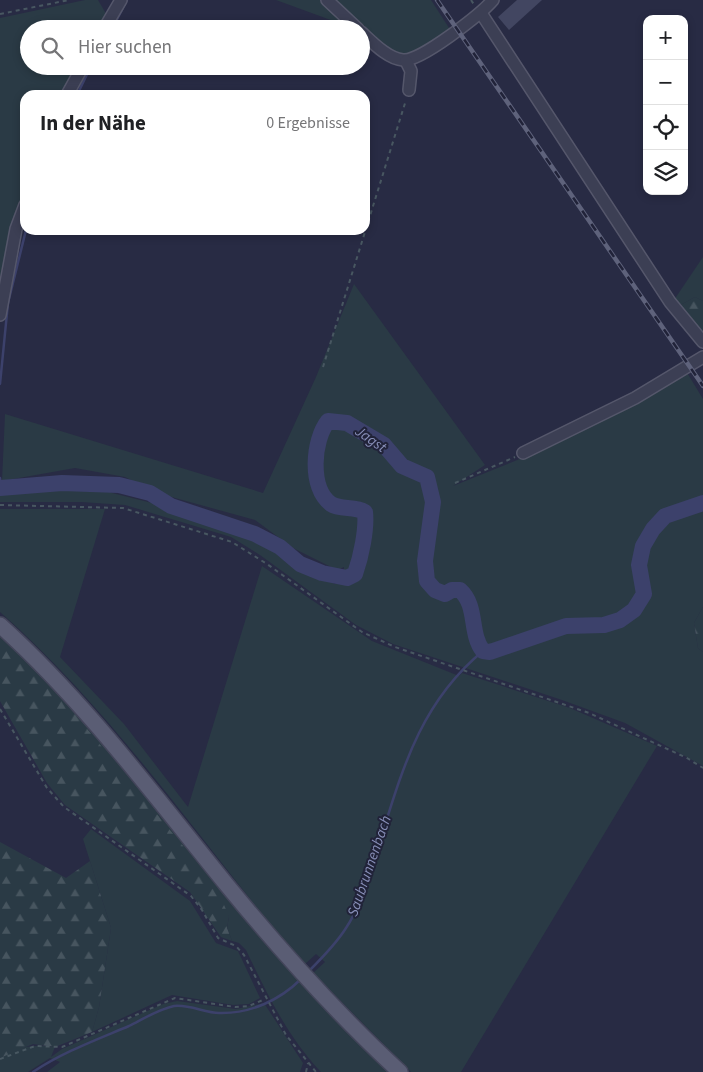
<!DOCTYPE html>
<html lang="de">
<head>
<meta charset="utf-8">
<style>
	:root { --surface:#fff; --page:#f6f6f6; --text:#202124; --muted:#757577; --line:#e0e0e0 }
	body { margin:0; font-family:"Source Sans 3",sans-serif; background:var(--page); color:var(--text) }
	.controls { position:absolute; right:15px; top:15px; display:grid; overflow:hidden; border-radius:10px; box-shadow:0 2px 8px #0003 }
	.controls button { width:45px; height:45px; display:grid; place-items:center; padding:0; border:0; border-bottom:1px solid var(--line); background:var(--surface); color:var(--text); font:25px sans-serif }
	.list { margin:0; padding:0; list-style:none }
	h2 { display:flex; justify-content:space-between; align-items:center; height:65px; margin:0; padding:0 20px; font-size:21px }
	h2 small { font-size:16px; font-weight:400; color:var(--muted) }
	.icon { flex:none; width:28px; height:28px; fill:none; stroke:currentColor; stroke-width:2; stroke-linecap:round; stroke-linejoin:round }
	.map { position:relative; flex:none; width:703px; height:1072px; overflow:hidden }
	.search { position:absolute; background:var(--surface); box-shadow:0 2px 8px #0003; left:20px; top:20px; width:350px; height:55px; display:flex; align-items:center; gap:12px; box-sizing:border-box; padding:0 18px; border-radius:28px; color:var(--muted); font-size:19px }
	.panel { position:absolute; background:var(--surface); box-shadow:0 2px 8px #0003; left:20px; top:90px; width:350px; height:145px; border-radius:15px }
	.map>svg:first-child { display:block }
</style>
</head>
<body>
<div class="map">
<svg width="703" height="1072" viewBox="0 0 703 1072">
	<defs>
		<pattern id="forest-firs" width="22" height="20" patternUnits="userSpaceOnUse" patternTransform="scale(1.25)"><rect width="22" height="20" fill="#2a3a45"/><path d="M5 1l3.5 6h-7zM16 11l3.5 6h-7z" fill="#47555f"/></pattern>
	</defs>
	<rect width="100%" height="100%" fill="#282b44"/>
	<g fill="#2a3a45">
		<path d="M85,0H98L108,17L101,29H29V66H80L64,95H25V189L10,237L0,280V18Z"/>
		<path d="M276,0H321L347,26Z"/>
		<path d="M334,0H431L451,31L409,56L393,55Z"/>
		<path d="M703,257V301L695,297L679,306L674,300Z"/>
		<path d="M354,284L485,465L453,486L527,456L686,371L703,399V607L694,623L698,648L703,652V766L625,723L562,700L393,644L356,625L260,555L231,537L125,505L81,502H0V493L103,486L112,493L156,504L255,539L314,576L335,584L343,580L344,567L337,570L293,548L255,520L157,493L125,477L75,468L2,481L5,414L263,493L316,377Z"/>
		<path d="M0,509H105L60,657L124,724L188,807L262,566L372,641L459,676L462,673L570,708L657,746L461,1072H411L313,973L325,962L316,954L304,965C204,847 117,715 0,612Z"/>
		<path d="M35,665L396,1072H321C287,1036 267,994 246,950L239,943L232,941L227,928L229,916Z"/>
		<path d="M91,829L190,901L216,943L238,951L260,998L249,1004L233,1005L172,995L92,1032L99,1007L111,928L83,839Z"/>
		<path d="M177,1001L236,1009L264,1003L303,1063L300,1072H47L60,1062L50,1058L28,1072H0V1058C21,1046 32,1044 55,1047L51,1057L62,1049L163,1004Z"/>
	</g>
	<g fill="url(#forest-firs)">
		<path d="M695,297L703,301V335L679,306Z"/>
		<path d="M703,607V652L698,648L694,623Z"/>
		<path d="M0,631L24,652L215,885L229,916L227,928L232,941L221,937L190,892L65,805L47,783L0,701Z"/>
		<path d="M0,842L66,878L90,861L111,928L99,1007L92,1032L55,1047L33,1044L0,1058Z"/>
	</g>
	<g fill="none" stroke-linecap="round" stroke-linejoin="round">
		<g stroke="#3c416b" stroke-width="2.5">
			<path d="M112,29L127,0"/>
			<path d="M77,95L91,66"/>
			<path d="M0,384L8,303L26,230"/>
			<path d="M0,478L1,488"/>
			<path d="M309,971C322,958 336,944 346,928C360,907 367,881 375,857C400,779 416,706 483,651"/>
			<path d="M33,1072C63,1052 96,1040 129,1026C143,1019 159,1009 174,1006C189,1004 205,1013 219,1013C250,1014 280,1000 301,979"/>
		</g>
		<path stroke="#3c416b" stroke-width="16" d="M0,488L62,483L119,485L150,493L171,506L255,534L280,547L300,564L322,573L347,578L355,574C361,557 367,529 365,512C355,506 340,510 331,504C309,488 313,440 328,421L347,423L384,445L402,466L427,477L433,502L425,561L427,581L435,590L445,594L452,590H460C478,606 469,633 483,651L490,652L566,626L604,625L620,620L634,610L644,594L639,565L643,546L653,529L665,516L703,503"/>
	</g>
	<path fill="#424661" d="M517,0H542L509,30L498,17Z"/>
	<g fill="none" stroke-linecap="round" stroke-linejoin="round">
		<g stroke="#55576b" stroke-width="14">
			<g id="minor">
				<path d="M327,0L358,29"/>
				<path d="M481,13L670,302L703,342"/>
				<path d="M104,29L121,0"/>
				<path d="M361,32C372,42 388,59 403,60C420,62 481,14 493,0"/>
				<path d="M406,61L411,71L409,90"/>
				<path d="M67,95L83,66"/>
				<path d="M0,315L16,229L25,205"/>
				<path d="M523,453L635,398L703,357"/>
			</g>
		</g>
		<g stroke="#43455a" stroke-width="18">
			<path id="major" d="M0,625C86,703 153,794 226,884C280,950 337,1014 400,1072"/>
		</g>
		<g stroke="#485761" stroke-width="2" stroke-dasharray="4 4" stroke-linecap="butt">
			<path d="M471,0L475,6"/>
			<path d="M0,14L69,0"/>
			<path d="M323,367L406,100"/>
			<path d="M455,483L515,457"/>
			<path d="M0,505L123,508L232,542L267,564L362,632L395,647L589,713L687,758L703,768"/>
			<path d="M0,709L47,788L64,807L191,896L202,910L218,938L236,946L244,955L286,1035L316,1072"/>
			<path d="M0,1059L35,1046L62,1047L175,998L235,1007L249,1006L265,999"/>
			<path d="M306,1072L308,1063"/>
		</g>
		<use href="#minor" stroke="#3c3f54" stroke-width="11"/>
		<use href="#major" stroke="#5a5d74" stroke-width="15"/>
		<g stroke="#5e627b" stroke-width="4.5">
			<path id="rail" d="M437,0L703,386"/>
		</g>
		<use href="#rail" stroke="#212339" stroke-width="2.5" stroke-dasharray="8" stroke-linecap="butt"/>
	</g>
	<g text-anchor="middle" stroke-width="4" stroke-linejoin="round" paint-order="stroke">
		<g font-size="15" font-style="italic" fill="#888fb8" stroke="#212339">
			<text transform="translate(371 439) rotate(35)" y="5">Jagst</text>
			<text transform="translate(369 866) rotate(-71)" y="5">Saubrunnenbach</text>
		</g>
	</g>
</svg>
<div class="controls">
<button>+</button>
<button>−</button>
<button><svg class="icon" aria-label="locate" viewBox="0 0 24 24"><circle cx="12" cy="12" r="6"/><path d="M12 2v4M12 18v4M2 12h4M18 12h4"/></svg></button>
<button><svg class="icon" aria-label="layers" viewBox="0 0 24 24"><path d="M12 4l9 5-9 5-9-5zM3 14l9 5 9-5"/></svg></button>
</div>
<div class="search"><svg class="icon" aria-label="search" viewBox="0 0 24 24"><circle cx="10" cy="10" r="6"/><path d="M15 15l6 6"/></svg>Hier suchen</div>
<section class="panel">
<h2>In der Nähe<small>0 Ergebnisse</small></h2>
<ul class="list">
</ul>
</section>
</div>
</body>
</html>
